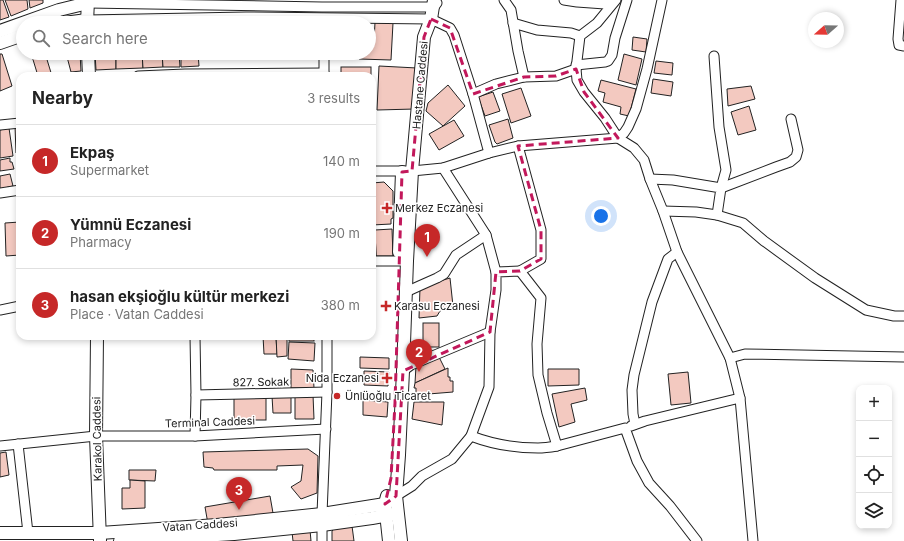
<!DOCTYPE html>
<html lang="en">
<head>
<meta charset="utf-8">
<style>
	:root { --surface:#fff; --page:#f6f6f6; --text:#222; --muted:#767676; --line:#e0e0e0; --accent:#c62828 }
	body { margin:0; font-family:Inter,sans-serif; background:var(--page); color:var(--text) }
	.controls { position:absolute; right:12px; bottom:12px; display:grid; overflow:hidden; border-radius:8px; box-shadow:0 2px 6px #0003 }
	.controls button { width:36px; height:36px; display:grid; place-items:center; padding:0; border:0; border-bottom:1px solid var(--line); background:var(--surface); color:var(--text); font:20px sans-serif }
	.compass { position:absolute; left:808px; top:12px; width:36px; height:36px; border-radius:50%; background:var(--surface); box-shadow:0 2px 6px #0003; rotate:250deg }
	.you { position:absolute; left:601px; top:216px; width:14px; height:14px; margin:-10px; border:3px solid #fff; border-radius:50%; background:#1a73e8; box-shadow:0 0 0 6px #1a73e833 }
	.badge { display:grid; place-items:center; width:26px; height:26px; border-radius:50%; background:var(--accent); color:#fff; font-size:13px; font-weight:700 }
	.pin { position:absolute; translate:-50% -33px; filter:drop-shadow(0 1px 2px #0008) }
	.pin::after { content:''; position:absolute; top:21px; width:14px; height:12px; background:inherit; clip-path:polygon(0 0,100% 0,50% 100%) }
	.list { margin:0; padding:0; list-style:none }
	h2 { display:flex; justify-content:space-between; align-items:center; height:52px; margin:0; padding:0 16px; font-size:17px }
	h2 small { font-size:13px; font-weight:400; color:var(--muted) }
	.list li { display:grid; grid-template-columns:26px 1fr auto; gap:12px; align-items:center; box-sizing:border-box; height:72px; padding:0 16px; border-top:1px solid var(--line) }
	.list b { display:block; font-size:15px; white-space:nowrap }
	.list p { margin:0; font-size:13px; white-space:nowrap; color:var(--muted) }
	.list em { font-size:13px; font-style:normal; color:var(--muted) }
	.icon { flex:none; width:22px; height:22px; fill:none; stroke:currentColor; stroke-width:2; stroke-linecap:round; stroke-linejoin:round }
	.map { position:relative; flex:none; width:904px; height:541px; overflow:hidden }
	.search { position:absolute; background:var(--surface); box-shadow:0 2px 6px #0003; left:16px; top:16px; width:360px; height:44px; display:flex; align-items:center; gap:10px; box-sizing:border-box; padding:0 14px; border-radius:22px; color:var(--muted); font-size:15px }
	.panel { position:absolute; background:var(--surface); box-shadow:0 2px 6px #0003; left:16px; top:72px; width:360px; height:268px; border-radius:12px }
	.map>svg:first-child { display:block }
</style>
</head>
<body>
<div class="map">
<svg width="904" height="541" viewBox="0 0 904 541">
	<rect width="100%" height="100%" fill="#fff"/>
	<g fill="#f3c9c0" stroke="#222">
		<path d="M0,0H3L9,17L0,20Z"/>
		<path d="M5,0H27L28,9L11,16Z"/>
		<path d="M29,0H43V3L30,8Z"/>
		<path d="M375,22L393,23L391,60L359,59V53H369V42H374Z"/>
		<path d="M633,37L647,39L646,52L632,50Z"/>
		<path d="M31,53H45L52,76H38Z"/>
		<path d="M66,53H80L81,71L71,72Z"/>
		<path d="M95,53H116V69L96,70Z"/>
		<path d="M116,53H142L143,68L116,69Z"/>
		<path d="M142,53H162L163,67L143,68Z"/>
		<path d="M162,53H179L180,67H163Z"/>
		<path d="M181,53H198L199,66L181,67Z"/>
		<path d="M342,53H358V57H341Z"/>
		<path d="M0,54H2L12,86L0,91Z"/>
		<path d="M624,54L642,59L636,85L618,80Z"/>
		<path d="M656,61L673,63L672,75L654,73Z"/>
		<path d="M379,66L417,68L415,109L377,110Z"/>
		<rect x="341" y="67" width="30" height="9"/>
		<path d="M653,79L673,82L671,96L651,93Z"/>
		<path d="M601,80L636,89L629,116L620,114L621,107L603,102L605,93L598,91Z"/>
		<path d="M448,85L465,106L443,126L426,111L428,103Z"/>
		<path d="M751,86L755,99L728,106L727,89Z"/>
		<path d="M521,88L531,116L511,123L502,94Z"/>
		<path d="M493,92L500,111L485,116L478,97Z"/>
		<path d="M749,106L756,130L738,135L731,112Z"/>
		<path d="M508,119L513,138L497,144L495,142L489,125Z"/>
		<path d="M454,120L464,136L439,150L429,134Z"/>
		<path d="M15,126H20V153H16Z"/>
		<path d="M9,128L13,156L0,158V130Z"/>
		<path d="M10,158V162H12L14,169L0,171V160Z"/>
		<path d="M10,174L13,186L0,189V176Z"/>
		<path d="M384,182L393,191V218L391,219V224L372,225V183Z"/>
		<path d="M20,222V255L6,256L5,223Z"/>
		<path d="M392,229L393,256H376L375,230Z"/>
		<path d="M372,230H375L376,256H372Z"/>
		<path d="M450,278L453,306L440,311L437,316L419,318L420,287Z"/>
		<rect x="423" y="323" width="16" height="24"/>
		<path d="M263,336H276L277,354H264Z"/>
		<path d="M276,336H287V356L277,357Z"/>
		<rect x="289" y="336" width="25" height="5"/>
		<path d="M289,342L315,343L314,361L288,359Z"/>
		<path d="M360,357L389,358V369L360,368Z"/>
		<path d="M439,357L445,369L415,383L416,366Z"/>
		<path d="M448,368V377H450V381H453V392L416,395V388H414L415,383Z"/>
		<path d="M291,369L313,370L314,388H291Z"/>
		<path d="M548,369H579V385L548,386Z"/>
		<path d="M364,371L389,372L388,386L364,385Z"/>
		<path d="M688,372L691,403L671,405L668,374Z"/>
		<path d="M585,388L587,400L571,404L575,422L559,427L552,394Z"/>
		<path d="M295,395H313L314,419H295Z"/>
		<path d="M272,396H291V413H273Z"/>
		<rect x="234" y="397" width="32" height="23"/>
		<path d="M363,400L388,402L387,417L363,415Z"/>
		<path d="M414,402H444L442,425L412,419Z"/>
		<path d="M308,449L318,456L317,493L301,499L291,487L301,481L303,465L277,466V470H214L213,468L204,467L203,452Z"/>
		<path d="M6,452L9,475L0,477V453Z"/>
		<path d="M129,470H156L155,481L129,480Z"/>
		<path d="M130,480L145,481V508L122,509V488H130Z"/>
		<path d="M270,496L273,513L208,524L205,507Z"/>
		<path d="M352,526L354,541H332V531L334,529Z"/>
		<path d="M310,530L311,541H293L292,532Z"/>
	</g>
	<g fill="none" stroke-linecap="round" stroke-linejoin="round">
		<g stroke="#222" stroke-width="11">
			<g id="minor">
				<path d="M504,0L511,10L518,51L524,77"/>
				<path d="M564,0L577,2L605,4L615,0"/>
				<path d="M616,0L597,23L580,36L576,69L577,80L584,92L605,118L618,138L624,133L628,127L636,109L647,69L662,0"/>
				<path d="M901,0L898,39L899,45L904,46"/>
				<path d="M88,3L322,7H434L437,3"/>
				<path d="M87,20L246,17L431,19L450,28L454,35L473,94L489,153"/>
				<path d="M513,23L537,30L571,33L580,36"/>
				<path d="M714,56L719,127L726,170L721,188"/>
				<path d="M576,65L605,62L608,61L612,55L615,38L627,0"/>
				<path d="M138,76L185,74L324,73"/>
				<path d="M324,76V53"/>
				<path d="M473,94L496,84L524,77L556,76L576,69"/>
				<path d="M0,125L20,123"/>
				<path d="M518,146L541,230V259L520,271"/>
				<path d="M443,168L486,235L496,272"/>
				<path d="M372,171H412L443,168L489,153L518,146L618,138L634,148L644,160L650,179L663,211L677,252L730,358L740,398L753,541"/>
				<path d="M650,179L673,180L721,188L717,215L743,223L764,241L815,278L866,310L894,316H904"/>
				<path d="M721,188L776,167L790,162L796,157L798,150L791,119"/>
				<path d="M0,193L20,190"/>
				<path d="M663,211L696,212L717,215"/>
				<path d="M372,261H407"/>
				<path d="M406,292L419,286L437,278L444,274L456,255L486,235"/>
				<path d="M0,310L20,306"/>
				<path d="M195,336L196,395L195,436"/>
				<path d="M730,358L745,354L904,357"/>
				<path d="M403,371L411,365L490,332"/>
				<path d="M196,395L327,392"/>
				<path d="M635,424L633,414L632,390L634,375L652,302L668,259L677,252"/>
				<path d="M631,426L645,421L740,398"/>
				<path d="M471,436C492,444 515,448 538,448C544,448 551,447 557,446"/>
				<path d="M18,444L28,533"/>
				<path d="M0,446L96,436H195L326,429"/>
				<path d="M396,496L412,486L422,476L452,459L471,436L489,387L490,332L496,290V272L520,271L541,298L537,344L538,375L547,413L557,446L625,428L637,461L649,483L670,506L697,541"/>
				<path d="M322,541V514L327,392V336"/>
			</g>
		</g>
		<g stroke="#222" stroke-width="14">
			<g id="major">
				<path d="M64,23L87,20"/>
				<path d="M87,23L88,0"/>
				<path d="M0,31L59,10L88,3"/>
				<path d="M0,43L23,35"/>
				<path d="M88,53L89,76"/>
				<path d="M399,252L402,172"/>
				<path d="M97,336L96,436L100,540"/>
				<path d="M387,496L385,504L389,541"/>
				<path d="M0,533H100L217,525L322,514L385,504L396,496"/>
				<path d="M120,541L234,534L322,525L372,518L394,514"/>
				<path d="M401,541L396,496L399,455L403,371L407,261L412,171L424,37L431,19L434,0"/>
			</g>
		</g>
		<use href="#minor" stroke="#fff" stroke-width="9"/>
		<use href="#major" stroke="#fff" stroke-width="12"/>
	</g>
	<path fill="none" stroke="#c2185b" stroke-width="3" stroke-dasharray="8 5" stroke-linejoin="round" d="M431,19L450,28L473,94L524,77L556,76L576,69L584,92L618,138L518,146L541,230V259L520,271L496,272L490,332L403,371L396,496L385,504L391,478L395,403L402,172L412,171L424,37Z"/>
	<g fill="#c62828" stroke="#fff" stroke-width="1.5">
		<path d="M385 202h4v4h4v4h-4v4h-4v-4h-4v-4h4z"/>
		<path d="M384 300h4v4h4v4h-4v4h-4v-4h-4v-4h4z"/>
		<path d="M385 372h4v4h4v4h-4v4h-4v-4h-4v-4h4z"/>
		<circle cx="337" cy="396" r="4"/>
	</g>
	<g text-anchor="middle" stroke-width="3" stroke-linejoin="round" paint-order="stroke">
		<g font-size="11" fill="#222" stroke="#fff">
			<text transform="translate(420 85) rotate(-85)" y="4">Hastane Caddesi</text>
			<text transform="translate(261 382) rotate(-1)" y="4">827. Sokak</text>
			<text transform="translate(210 422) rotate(-2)" y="4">Terminal Caddesi</text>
			<text transform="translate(97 439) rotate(-91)" y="4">Karakol Caddesi</text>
			<text transform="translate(200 525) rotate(-4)" y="4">Vatan Caddesi</text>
		</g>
		<g font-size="11" fill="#222" stroke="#fff" text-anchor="start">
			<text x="395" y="212">Merkez Eczanesi</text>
			<text x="394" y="310">Karasu Eczanesi</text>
			<text x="379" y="382" text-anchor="end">Nida Eczanesi</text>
			<text x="345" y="400">Ünlüoğlu Ticaret</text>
		</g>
	</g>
</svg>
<div class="controls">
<button>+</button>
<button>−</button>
<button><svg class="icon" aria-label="locate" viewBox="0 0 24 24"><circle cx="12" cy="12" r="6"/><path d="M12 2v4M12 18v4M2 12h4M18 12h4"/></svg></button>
<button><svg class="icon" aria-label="layers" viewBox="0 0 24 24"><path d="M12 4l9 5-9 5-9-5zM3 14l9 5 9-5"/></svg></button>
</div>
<svg class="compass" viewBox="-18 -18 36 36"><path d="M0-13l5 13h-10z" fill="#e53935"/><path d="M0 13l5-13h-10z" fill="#767676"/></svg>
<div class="you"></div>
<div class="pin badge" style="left:427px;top:257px">1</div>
<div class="pin badge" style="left:419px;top:372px">2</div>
<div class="pin badge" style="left:239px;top:510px">3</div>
<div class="search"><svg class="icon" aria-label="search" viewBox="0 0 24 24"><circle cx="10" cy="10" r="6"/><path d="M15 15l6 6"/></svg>Search here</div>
<section class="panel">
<h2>Nearby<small>3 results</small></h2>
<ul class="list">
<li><span class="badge">1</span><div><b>Ekpaş</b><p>Supermarket</p></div><em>140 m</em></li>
<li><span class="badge">2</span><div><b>Yümnü Eczanesi</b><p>Pharmacy</p></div><em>190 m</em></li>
<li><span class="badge">3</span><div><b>hasan ekşioğlu kültür merkezi</b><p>Place · Vatan Caddesi</p></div><em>380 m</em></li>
</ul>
</section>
</div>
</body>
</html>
